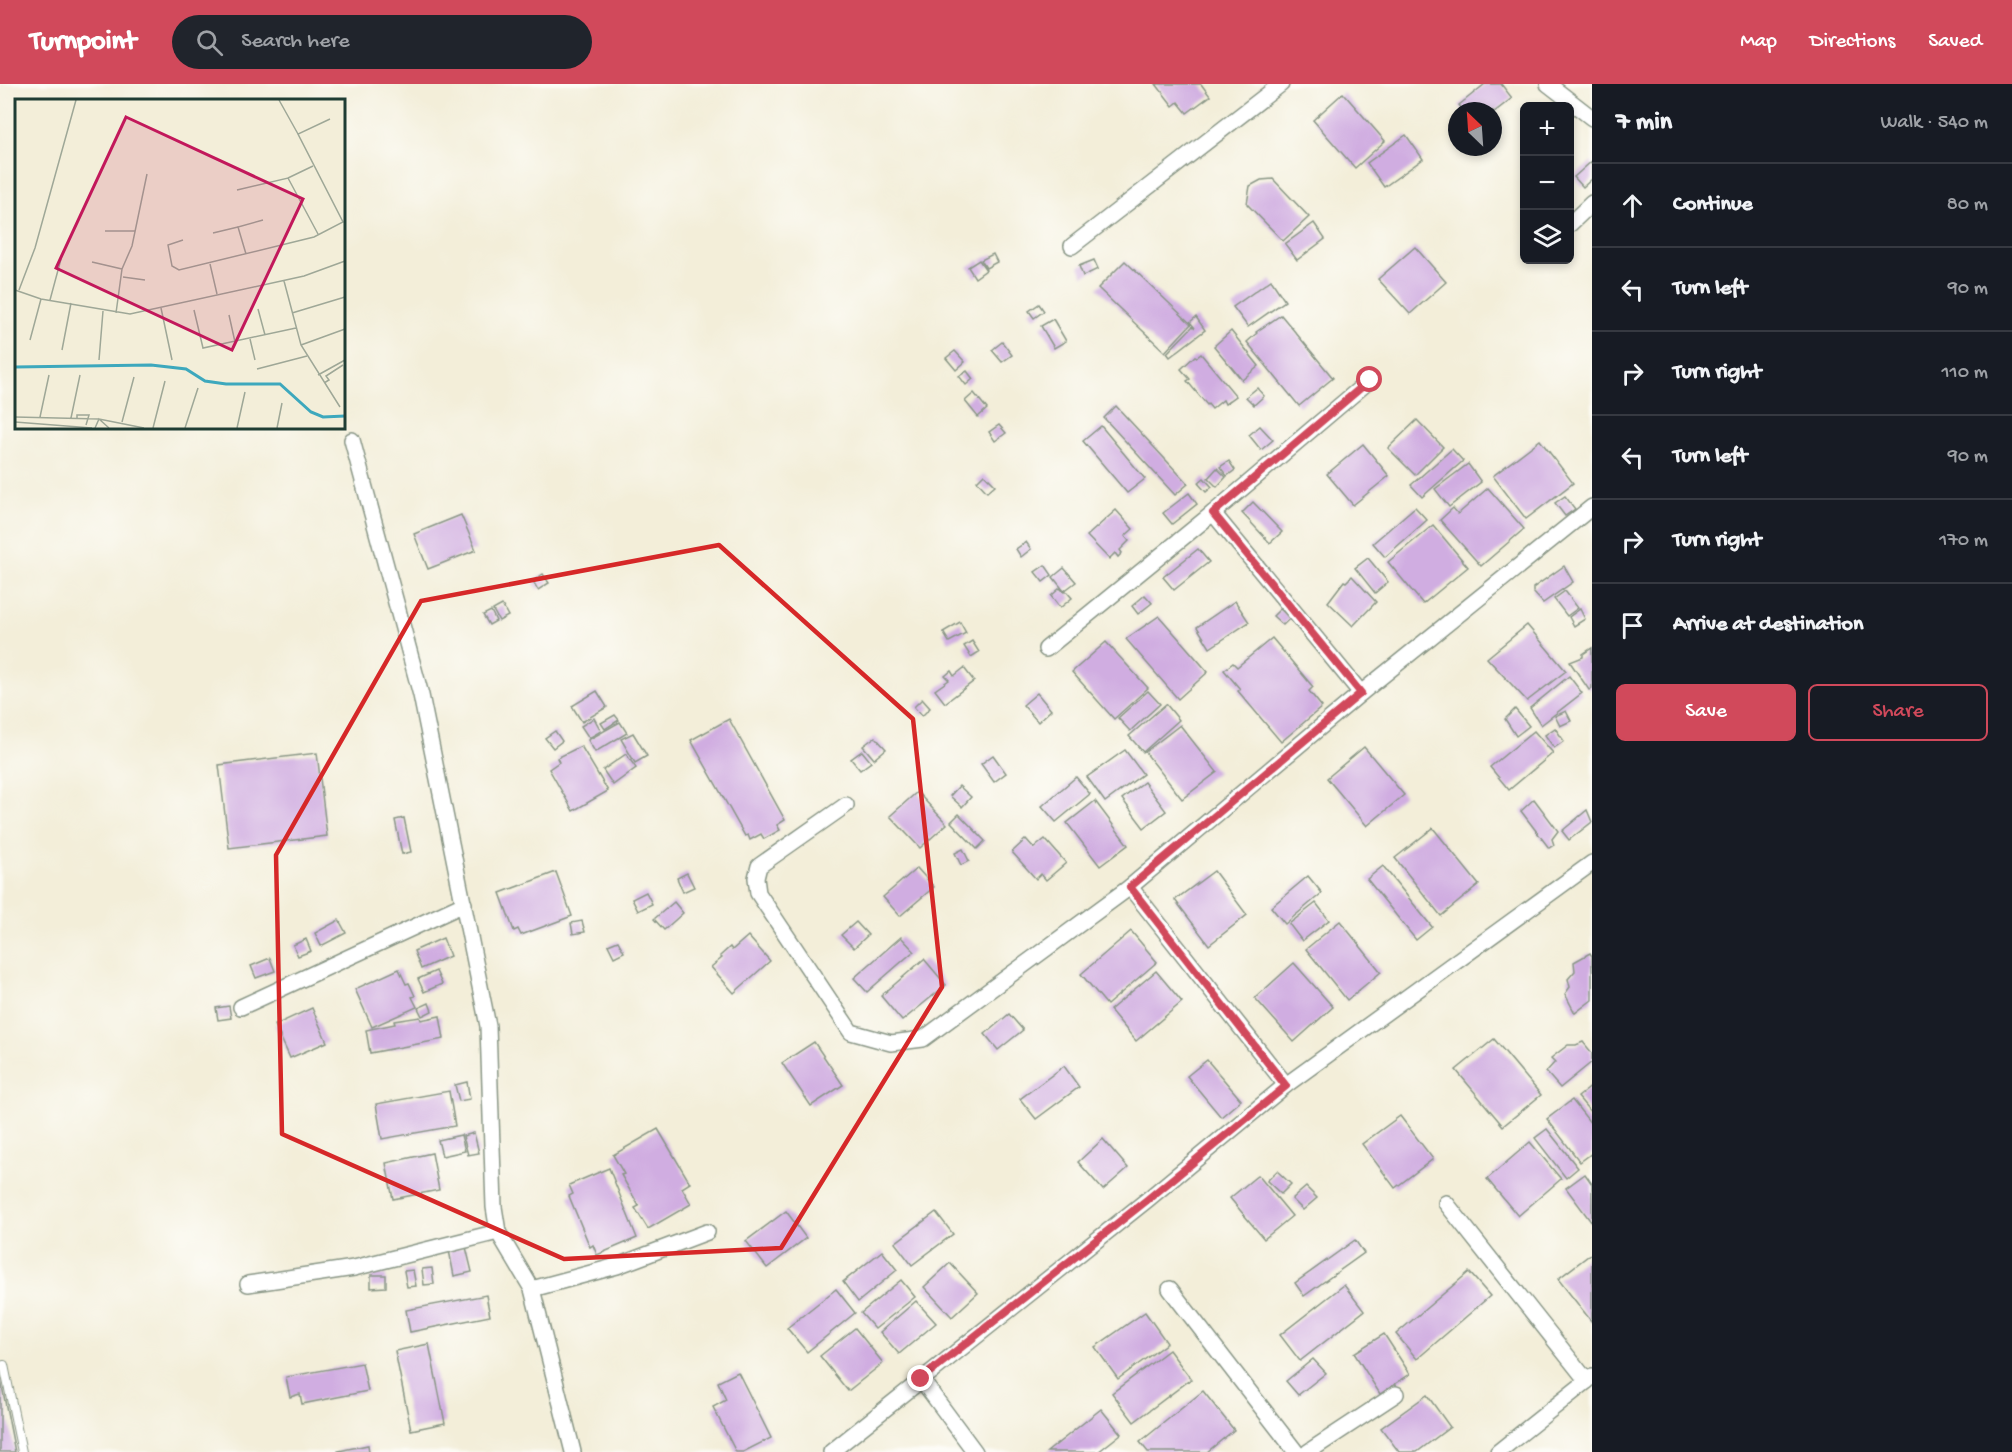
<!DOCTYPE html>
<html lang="en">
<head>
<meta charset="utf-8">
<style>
	:root { --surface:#171b24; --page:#20242c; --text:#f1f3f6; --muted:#9ea1a6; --line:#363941; --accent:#d1495b }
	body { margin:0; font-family:"Gochi Hand",sans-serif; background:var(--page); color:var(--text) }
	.controls { position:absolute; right:18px; top:18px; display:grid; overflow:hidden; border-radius:9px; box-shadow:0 3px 9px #0003 }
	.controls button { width:54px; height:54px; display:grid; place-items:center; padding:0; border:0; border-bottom:2px solid var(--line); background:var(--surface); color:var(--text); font:30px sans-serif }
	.compass { position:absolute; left:1448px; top:18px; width:54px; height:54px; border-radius:50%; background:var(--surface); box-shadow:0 3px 9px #0003; rotate:335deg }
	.stop { position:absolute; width:18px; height:18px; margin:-14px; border:4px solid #d1495b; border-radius:50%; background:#fff }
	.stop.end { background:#d1495b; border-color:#fff; box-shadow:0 2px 6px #0008 }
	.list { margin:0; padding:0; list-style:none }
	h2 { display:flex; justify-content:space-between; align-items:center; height:78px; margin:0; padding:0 24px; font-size:26px }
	h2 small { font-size:20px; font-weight:400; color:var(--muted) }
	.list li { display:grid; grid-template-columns:39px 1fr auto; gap:18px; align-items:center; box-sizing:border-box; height:84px; padding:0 24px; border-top:2px solid var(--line) }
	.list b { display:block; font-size:22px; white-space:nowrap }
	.list em { font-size:20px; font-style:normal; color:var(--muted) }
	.actions { display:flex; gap:12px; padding:18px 24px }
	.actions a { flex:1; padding:14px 0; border:2px solid var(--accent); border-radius:9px; text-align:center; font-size:21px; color:var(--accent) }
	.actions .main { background:var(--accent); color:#fff }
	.icon { flex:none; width:33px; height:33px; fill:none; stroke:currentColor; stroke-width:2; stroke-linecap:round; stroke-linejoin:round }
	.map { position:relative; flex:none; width:1592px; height:1368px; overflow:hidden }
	header { display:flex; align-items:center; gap:36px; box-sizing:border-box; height:84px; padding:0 30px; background:var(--accent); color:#fff }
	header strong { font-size:28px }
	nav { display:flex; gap:33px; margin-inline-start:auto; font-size:21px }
	.search { width:420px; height:54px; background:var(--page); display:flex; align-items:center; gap:15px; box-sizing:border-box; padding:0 21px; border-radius:33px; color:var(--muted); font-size:22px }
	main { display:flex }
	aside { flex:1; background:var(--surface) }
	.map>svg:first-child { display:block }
</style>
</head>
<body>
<header>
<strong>Turnpoint</strong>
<div class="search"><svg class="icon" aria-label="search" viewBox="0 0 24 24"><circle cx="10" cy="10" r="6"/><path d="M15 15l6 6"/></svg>Search here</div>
<nav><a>Map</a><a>Directions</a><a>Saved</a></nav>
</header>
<main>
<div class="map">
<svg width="1592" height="1368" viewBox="0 0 1592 1368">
	<rect width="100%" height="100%" fill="#fdfcf7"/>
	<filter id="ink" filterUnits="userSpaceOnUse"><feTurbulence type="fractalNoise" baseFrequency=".0167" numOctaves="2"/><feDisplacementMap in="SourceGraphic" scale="12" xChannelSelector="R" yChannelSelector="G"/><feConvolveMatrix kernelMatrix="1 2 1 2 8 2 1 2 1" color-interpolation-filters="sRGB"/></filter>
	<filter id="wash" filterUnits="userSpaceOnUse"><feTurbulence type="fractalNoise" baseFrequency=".008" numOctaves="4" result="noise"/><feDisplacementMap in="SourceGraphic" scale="24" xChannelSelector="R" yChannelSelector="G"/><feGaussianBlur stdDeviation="1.35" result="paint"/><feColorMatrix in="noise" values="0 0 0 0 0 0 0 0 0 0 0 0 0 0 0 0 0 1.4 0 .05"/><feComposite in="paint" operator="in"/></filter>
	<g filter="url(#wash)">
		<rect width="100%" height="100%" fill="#f3eed9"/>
		<g id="blocks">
			<g fill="#d0ade1">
				<path d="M1156,0H1201L1210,12L1187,29L1178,18L1173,22Z"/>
				<path d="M1485,0H1501L1512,14L1493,29V27H1464L1459,21Z"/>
				<path d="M1343,9L1385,57L1355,84L1313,36Z"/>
				<path d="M1406,51L1423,75L1384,103L1367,79Z"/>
				<path d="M1592,77V95L1583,103L1574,93Z"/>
				<path d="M1273,95L1309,133L1283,157L1247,120L1250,102L1261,96Z"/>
				<path d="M1314,139L1325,155L1297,176L1285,160Z"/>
				<path d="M1415,163L1446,198L1410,230L1378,195Z"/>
				<path d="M993,170L997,178L986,184L981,176Z"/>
				<path d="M979,176L986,186L975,194L968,183Z"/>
				<path d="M1094,176L1098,185L1083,192L1079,182Z"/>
				<path d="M1125,177L1191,240L1165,268L1098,204Z"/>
				<path d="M1271,196L1285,217L1248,243L1233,223Z"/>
				<path d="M1039,220L1044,227L1034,234L1029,227Z"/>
				<path d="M1281,231L1333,294L1299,322L1247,258L1257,249L1256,248Z"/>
				<path d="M1196,233L1205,246L1170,273L1167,269L1193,242L1195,244L1190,238Z"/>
				<path d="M1053,235L1066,257L1054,264L1041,242Z"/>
				<path d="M1231,247L1259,282L1242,296L1214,262Z"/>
				<path d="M1002,258L1012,271L1002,278L992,266Z"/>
				<path d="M955,267L965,278L956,286L946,274Z"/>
				<path d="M1201,270L1236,312L1225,320L1223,316L1212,325L1208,320L1207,321L1187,297L1190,295L1181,285L1195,272L1197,273Z"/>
				<path d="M967,287L973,295L966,301L959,292Z"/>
				<path d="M1257,304L1264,312L1254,321L1246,313Z"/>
				<path d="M974,309L987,325L978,333L965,317Z"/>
				<path d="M1116,322L1188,400L1175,411L1104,334Z"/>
				<path d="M1417,336L1443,363L1415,391L1388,364Z"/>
				<path d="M999,341L1006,349L995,357L989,348Z"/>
				<path d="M1101,342L1145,395L1127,409L1083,357Z"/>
				<path d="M1260,342L1273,356L1261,366L1249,351Z"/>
				<path d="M1540,356L1573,399L1526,435L1493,392Z"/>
				<path d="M1363,360L1389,392L1353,421L1327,390Z"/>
				<path d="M1452,365L1463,377L1422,413L1411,401Z"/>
				<path d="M1229,377L1235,386L1227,392L1220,383Z"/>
				<path d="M1468,380L1481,398L1449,423L1435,405Z"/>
				<path d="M1217,384L1226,393L1217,403L1208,394Z"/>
				<path d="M984,390L995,401L987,408L977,397Z"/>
				<path d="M1204,394L1212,403L1206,408L1198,399Z"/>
				<path d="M1488,404L1524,445L1481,482L1440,436L1453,424L1458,430Z"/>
				<path d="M1189,409L1197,420L1172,440L1163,429Z"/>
				<path d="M1565,412L1575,425L1565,432L1555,419Z"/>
				<path d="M1253,418L1282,448L1270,459L1242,429Z"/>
				<path d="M1415,423L1427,436L1385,473L1373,459Z"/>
				<path d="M1116,426L1133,445L1125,452L1129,457L1120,466L1122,469L1118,473L1115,469L1109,475L1087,452Z"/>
				<path d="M461,431L476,466L428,485L414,450Z"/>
				<path d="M1433,441L1468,483L1423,520L1388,478Z"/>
				<path d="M1026,458L1031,465L1021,473L1016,465Z"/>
				<path d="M1198,465L1209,478L1174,506L1163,493Z"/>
				<path d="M1368,474L1388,498L1375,509L1355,484Z"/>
				<path d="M1045,481L1052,491L1043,498L1035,488Z"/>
				<path d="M1564,482L1573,498L1543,519L1533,508V504Z"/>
				<path d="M1064,484L1076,498L1064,507L1053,493Z"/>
				<path d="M543,490L549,499L538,506L533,497Z"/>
				<path d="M1352,492L1376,518L1353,542L1328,518L1344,497L1346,498Z"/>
				<path d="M1060,504L1064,508L1066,507L1072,514L1060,524L1051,512Z"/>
				<path d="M1565,507L1578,524L1567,532L1554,515Z"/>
				<path d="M1145,511L1152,519L1138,530L1132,522Z"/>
				<path d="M1235,517L1249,538L1210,564L1197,543Z"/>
				<path d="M502,521L508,532L499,537L493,526Z"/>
				<path d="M1280,525L1290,534L1283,541L1273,532Z"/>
				<path d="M1580,525L1585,535L1574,542L1569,533Z"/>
				<path d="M491,527L496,537L489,541L483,531Z"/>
				<path d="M1159,532L1208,588L1178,615L1126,555Z"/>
				<path d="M960,538L966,549L949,558L943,548Z"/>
				<path d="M1527,541L1566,587L1527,617L1487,574Z"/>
				<path d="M1272,554L1313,603L1309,607L1322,623L1281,658L1238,607L1240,605L1224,586L1233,579L1237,583Z"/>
				<path d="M972,557L979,568L971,573L964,562Z"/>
				<path d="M1106,558L1148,604L1114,635L1072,588Z"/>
				<path d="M1592,564V604L1589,606L1570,578L1583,573V570Z"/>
				<path d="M964,584L974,597L945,619L935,606L949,596L945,592L951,587L954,592Z"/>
				<path d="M1569,592L1582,609L1541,641L1530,624Z"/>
				<path d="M597,607L607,623L582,638L572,622Z"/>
				<path d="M1148,607L1160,620L1130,647L1118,634Z"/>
				<path d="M1037,609L1051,626L1038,638L1023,621Z"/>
				<path d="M922,615L930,624L922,632L914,623Z"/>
				<path d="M1166,620L1179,636L1143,668L1129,652Z"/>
				<path d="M1515,625L1529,642L1516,652L1505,635Z"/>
				<path d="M1566,627L1571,637L1560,642L1555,632Z"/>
				<path d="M615,631L619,636L605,645L601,639Z"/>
				<path d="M594,634L601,647L589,654L581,642Z"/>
				<path d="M729,635L785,736L777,741L780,746L764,755L761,750L750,756L748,751L745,752L691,656Z"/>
				<path d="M620,638L627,649L595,668L588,656Z"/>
				<path d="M1180,641L1217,688L1182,715L1145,668Z"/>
				<path d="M1555,644L1564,657L1554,664L1545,651Z"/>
				<path d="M555,647L562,657L553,664L545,654Z"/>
				<path d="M1534,647L1553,669L1509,706L1490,683Z"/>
				<path d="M633,649L647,672L635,679L621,655Z"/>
				<path d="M875,653L886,665L874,675L863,662Z"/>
				<path d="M581,662L608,707L573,727L549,685L559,678L557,674Z"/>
				<path d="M1364,663L1404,711L1367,742L1327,694Z"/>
				<path d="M1125,666L1143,690L1105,718L1087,693Z"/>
				<path d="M862,667L871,678L860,686L851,675Z"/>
				<path d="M317,669L327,752L229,764L219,681Z"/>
				<path d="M626,670L636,684L613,701L603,686Z"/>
				<path d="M993,671L1006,689L994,698L981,680Z"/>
				<path d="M1076,693L1090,710L1056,738L1042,722Z"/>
				<path d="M1144,698L1166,727L1144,744L1122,715Z"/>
				<path d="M959,702L971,713L962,723L950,712Z"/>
				<path d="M917,708L947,740L920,764L890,732Z"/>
				<path d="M1534,715L1558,747L1552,755L1554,761L1549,764L1521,727Z"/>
				<path d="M1095,717L1128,761L1100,782L1067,739Z"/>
				<path d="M1587,726L1592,738L1569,756L1562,747Z"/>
				<path d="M959,730L985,757L977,765L951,738Z"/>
				<path d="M404,734L411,768L402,770L395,736Z"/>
				<path d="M1433,744L1479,801L1441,832L1395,774Z"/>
				<path d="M1026,755L1034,764L1045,755L1066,779L1046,796L1041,790L1036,795L1012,768Z"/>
				<path d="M963,765L969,777L961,781L955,769Z"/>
				<path d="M1383,782L1432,843L1416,856L1367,795Z"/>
				<path d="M917,784L934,803L900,832L883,813Z"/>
				<path d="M1214,787L1247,831L1209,861L1175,816Z"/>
				<path d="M556,788L572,832L521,851L518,845L514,847L500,809Z"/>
				<path d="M687,789L694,803L683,808L677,794Z"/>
				<path d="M1308,792L1322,809L1285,840L1271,823Z"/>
				<path d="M646,808L652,820L638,827L632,815Z"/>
				<path d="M674,818L683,829L664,846L654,835Z"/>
				<path d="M1316,819L1329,836L1302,857L1289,840Z"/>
				<path d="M339,836L346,849L321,862L315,849Z"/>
				<path d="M582,837L585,848L573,850L571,839Z"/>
				<path d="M1340,837L1381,888L1347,916L1306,865Z"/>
				<path d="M856,838L868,851L854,864L841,851Z"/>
				<path d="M1131,847L1157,878L1107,921L1081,890Z"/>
				<path d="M748,852L770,877L734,909L711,883L722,874L720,872L730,863L732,866Z"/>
				<path d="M901,853L914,867L867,908L854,894Z"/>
				<path d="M443,854L450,872L421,885L414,867Z"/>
				<path d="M306,855L311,867L298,872L293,861Z"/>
				<path d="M618,857L624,868L614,873L608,861Z"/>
				<path d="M1590,869L1592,872V916L1575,929L1565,910L1570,903L1568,895L1575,887L1574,878Z"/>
				<path d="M270,874L275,887L256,894L251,882Z"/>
				<path d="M924,875L946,901L902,937L881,912Z"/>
				<path d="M1294,879L1333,923L1294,958L1255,914Z"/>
				<path d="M399,885L406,900L409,899L415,912L412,913L417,923L372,943L355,905Z"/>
				<path d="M436,887L442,900L424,908L418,895Z"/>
				<path d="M1156,887L1182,918L1136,957L1110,926Z"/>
				<path d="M429,919L432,927L422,932L418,924Z"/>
				<path d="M229,922L231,934L218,936L216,924Z"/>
				<path d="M312,924L327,958L290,974L275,941Z"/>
				<path d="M1009,930L1023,946L998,966L985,950Z"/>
				<path d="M440,932L444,955L370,969L366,946L395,940L394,937L420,933L421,936Z"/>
				<path d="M1494,955L1541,1011L1503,1042L1456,986Z"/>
				<path d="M814,958L843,1001L811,1022L782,979Z"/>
				<path d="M1583,958L1592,969V978L1560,1004L1546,988L1555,978L1551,974L1568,961H1576Z"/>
				<path d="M1207,976L1241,1016L1221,1033L1187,992Z"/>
				<path d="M1064,982L1079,1003L1036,1035L1020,1015Z"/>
				<path d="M467,998L470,1015L459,1017L455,1001Z"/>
				<path d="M1592,1002V1030L1578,1013Z"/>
				<path d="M449,1007L455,1042L382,1055L376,1020Z"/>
				<path d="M1572,1016L1592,1041V1069L1580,1078L1547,1035Z"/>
				<path d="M1400,1032L1433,1075L1395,1104L1362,1060Z"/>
				<path d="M658,1045L690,1099L682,1104L691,1120L648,1145L635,1124L639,1122L621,1091L624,1090L613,1071Z"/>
				<path d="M1547,1045L1578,1084L1566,1094L1535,1054Z"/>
				<path d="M474,1049L479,1069L468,1071L463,1052Z"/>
				<path d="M461,1051L465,1067L442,1072L438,1056Z"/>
				<path d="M1103,1055L1128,1084L1103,1106L1078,1078Z"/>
				<path d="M1530,1058L1561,1095L1518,1132L1487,1095Z"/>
				<path d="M432,1069L439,1106L393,1115L386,1079Z"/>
				<path d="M609,1084L637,1154L597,1171L593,1161L590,1163L569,1112L573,1110L569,1101Z"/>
				<path d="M1277,1087L1291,1100L1281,1110L1267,1097Z"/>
				<path d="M1585,1090L1592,1100V1139L1566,1104Z"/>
				<path d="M1258,1091L1292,1132L1264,1155L1230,1114Z"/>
				<path d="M1306,1103L1317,1114L1303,1126L1292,1115Z"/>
				<path d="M786,1127L806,1154L767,1184L746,1157Z"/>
				<path d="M936,1128L953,1150L912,1181L895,1159Z"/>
				<path d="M1355,1156L1364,1169L1304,1212L1295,1199Z"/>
				<path d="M466,1163L472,1188L454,1192L449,1166Z"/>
				<path d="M882,1167L897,1186L858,1218L843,1198Z"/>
				<path d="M1592,1169V1238L1558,1195Z"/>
				<path d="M950,1179L978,1209L952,1233L924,1203Z"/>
				<path d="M432,1184L434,1200L424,1201L422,1185Z"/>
				<path d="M413,1186L416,1202L407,1203L404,1187Z"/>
				<path d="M1469,1188L1490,1212L1417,1275L1396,1250Z"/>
				<path d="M371,1191H386V1203L371,1204Z"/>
				<path d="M901,1196L915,1213L875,1245L861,1229Z"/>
				<path d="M1344,1201L1364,1227L1300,1277L1280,1251Z"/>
				<path d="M836,1205L855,1229L807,1268L787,1244Z"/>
				<path d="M486,1211L490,1232L410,1248L406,1226Z"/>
				<path d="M916,1217L936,1239L899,1270L880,1248Z"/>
				<path d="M1145,1228L1167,1259L1118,1295L1095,1263Z"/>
				<path d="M855,1244L883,1279L848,1307L820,1272Z"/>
				<path d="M1384,1250L1410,1290L1380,1310L1354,1269Z"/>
				<path d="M429,1260L445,1339L411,1346L395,1267Z"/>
				<path d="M1169,1266L1191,1295L1134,1338L1112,1309Z"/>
				<path d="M1313,1275L1326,1289L1298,1311L1286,1297Z"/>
				<path d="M362,1279L368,1307L302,1320L300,1310L290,1313L286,1293Z"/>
				<path d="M738,1288L771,1354L743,1368H736L713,1323L726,1316L718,1298Z"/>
				<path d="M0,1297H1L15,1368H0Z"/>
				<path d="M1203,1307L1234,1346L1207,1368H1148L1140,1358Z"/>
				<path d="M1427,1311L1450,1343L1417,1368H1399L1381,1344Z"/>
				<path d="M1101,1325L1121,1350L1098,1368H1047Z"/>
				<path d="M368,1361L369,1368H338V1367Z"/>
			</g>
		</g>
	</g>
	<g filter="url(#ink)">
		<use href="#blocks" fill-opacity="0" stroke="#899686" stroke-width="1.5"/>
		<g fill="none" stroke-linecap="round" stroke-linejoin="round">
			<g stroke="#899686" stroke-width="10">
				<path id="lane" d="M4,1281L22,1368"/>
			</g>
			<g stroke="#899686" stroke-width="18">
				<g id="street">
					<path d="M1548,0L1592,34"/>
					<path d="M1570,140L1592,119"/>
					<path d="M1072,162L1281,0"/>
					<path d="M352,356L421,611L488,942L494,1123L498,1148L532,1205L573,1368"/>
					<path d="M1046,565L1213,429"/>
					<path d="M1361,609L1213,429L1370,296"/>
					<path d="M846,721L759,782L756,794L758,809L851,948L891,959L923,955L1130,803L1361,609L1592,423"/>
					<path d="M1130,803L1286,1001"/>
					<path d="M241,923L464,820"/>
					<path d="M1446,1119L1587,1297"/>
					<path d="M248,1200L354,1184L498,1148"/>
					<path d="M532,1205L617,1182L707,1148"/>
					<path d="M1170,1205L1296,1368"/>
					<path d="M921,1295L975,1368"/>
					<path d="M831,1368L1147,1116L1286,1001L1592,779"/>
					<path d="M1308,1368L1396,1310"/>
					<path d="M1498,1368L1592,1293"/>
				</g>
			</g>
			<use href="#lane" stroke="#fff" stroke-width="8"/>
			<use href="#street" stroke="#fff" stroke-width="15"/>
		</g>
	</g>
	<g fill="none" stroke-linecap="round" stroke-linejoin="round" filter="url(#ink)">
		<path stroke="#d1495b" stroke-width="8" d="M921,1295L1147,1116L1286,1002L1130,803L1361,609L1213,429L1370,296"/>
	</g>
	<path fill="none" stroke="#d62828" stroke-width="4.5" stroke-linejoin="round" d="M719,461L913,635L942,903L781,1164L564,1175L282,1050L276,771L421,517Z"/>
	<g transform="translate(15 15)">
		<rect width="330" height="330" fill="#f3eed9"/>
		<path fill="none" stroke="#3da8bd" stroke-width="3" d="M0,268L136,266L171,270L190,282L211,285H265L296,313L308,318L330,317"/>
		<path fill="none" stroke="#9ea797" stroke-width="1.5" d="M264,1L283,35M273,79L298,67M222,91L273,79L303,135M90,132H120M198,134L223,128M168,141L153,146L157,167L164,171L299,138L328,123L283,35L315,20M231,155L223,128L248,121M77,163L107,170M195,165L202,195M108,178L130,181M269,182L286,246L325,308M0,191L26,200L115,215L289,177L330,162M4,191L20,149L61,1M35,201L46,160M146,209L157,261M243,210L250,236M179,211L188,249L281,229M101,214L107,170L117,147L132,75M277,214L330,198M214,216L220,243M235,240L240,261M15,241L26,200M286,246L330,230M47,251L56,204M84,261L88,212M242,270L292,257M303,276L330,261M309,284L314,281L311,277L328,266M0,318L84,320L129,329M25,318L34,276M56,319L65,276M62,319V316H74L71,326M0,323L77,329M107,323L119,278M80,329L84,320L94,329M138,329L150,282M170,329L183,289M222,329L230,293M262,329L267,304"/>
		<path fill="#c2185b" fill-opacity="0.15" stroke="#c2185b" stroke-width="3" d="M111,18L288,100L217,251L41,169Z"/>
		<rect width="330" height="330" fill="none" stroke="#1f3d34" stroke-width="3"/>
	</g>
</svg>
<div class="controls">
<button>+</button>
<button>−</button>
<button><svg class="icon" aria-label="layers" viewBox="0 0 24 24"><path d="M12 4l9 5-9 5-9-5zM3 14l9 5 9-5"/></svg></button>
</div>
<svg class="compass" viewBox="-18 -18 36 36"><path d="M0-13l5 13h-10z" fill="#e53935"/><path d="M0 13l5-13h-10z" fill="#9ea1a6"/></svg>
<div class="stop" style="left:1370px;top:296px"></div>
<div class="stop end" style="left:921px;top:1295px"></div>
</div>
<aside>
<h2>7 min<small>Walk · 540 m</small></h2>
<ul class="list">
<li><svg class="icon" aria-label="ahead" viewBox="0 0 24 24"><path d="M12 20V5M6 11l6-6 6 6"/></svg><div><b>Continue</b></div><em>80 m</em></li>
<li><svg class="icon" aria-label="left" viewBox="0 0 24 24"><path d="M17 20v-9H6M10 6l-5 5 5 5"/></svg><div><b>Turn left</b></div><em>90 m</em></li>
<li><svg class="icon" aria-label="right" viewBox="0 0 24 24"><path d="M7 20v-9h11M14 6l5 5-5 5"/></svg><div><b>Turn right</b></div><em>110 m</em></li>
<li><svg class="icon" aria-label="left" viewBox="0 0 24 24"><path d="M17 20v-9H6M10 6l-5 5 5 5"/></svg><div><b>Turn left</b></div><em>90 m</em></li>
<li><svg class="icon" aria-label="right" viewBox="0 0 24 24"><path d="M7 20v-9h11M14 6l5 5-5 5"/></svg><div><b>Turn right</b></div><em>170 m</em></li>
<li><svg class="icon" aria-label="arrive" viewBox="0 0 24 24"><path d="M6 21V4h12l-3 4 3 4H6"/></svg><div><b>Arrive at destination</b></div></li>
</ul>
<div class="actions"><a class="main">Save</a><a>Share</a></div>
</aside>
</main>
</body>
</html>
